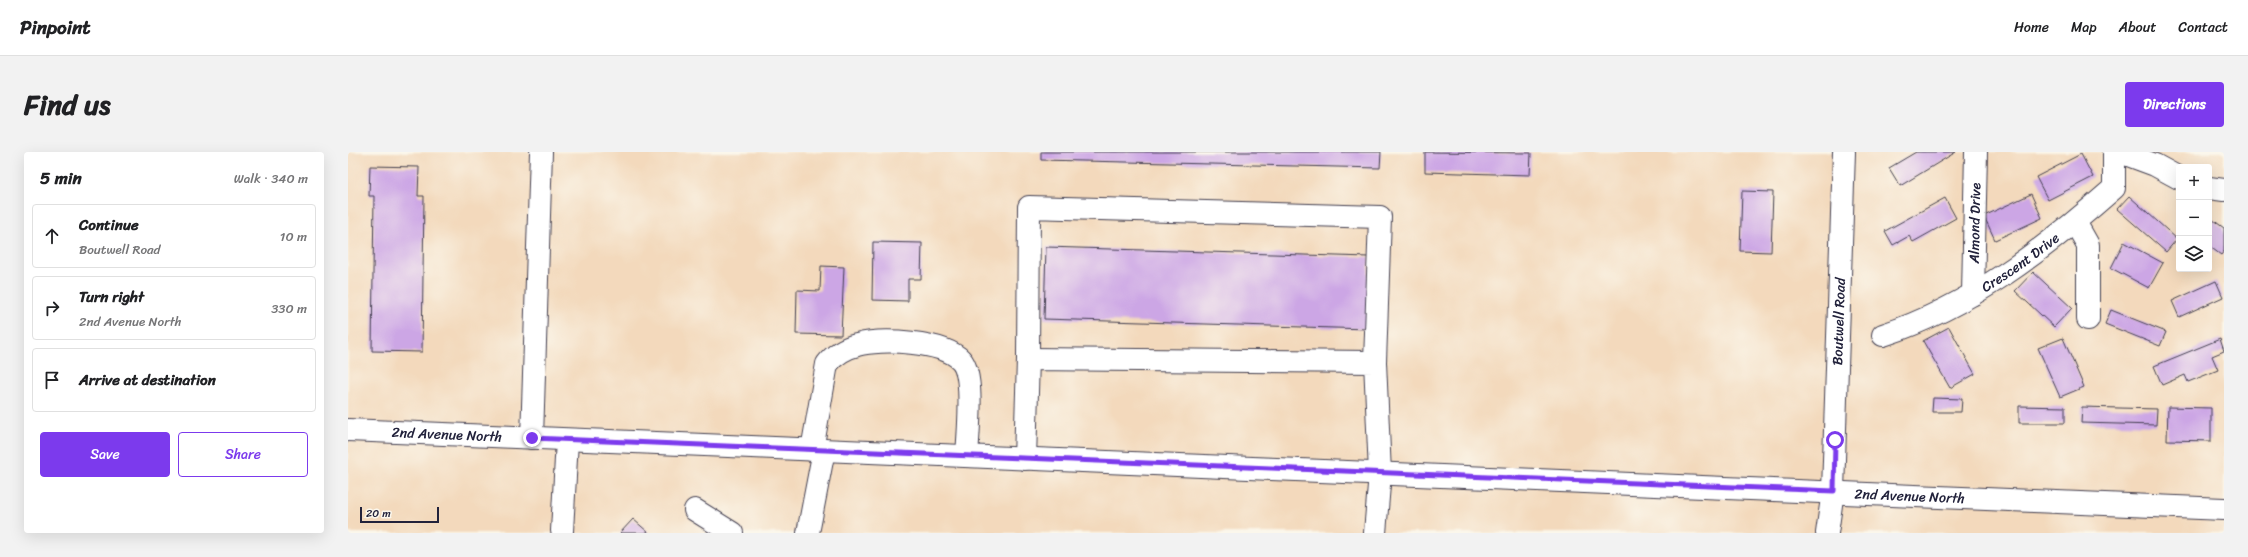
<!DOCTYPE html>
<html lang="en">
<head>
<meta charset="utf-8">
<style>
	:root { --surface:#fff; --page:#f2f2f2; --text:#202124; --muted:#757577; --line:#e0e0e0; --accent:#7c3aed }
	body { margin:0; font-family:Sriracha,sans-serif; background:var(--page); color:var(--text) }
	.controls { position:absolute; right:12px; top:12px; display:grid; overflow:hidden; border-radius:4px; box-shadow:0 4px 16px #0002 }
	.controls button { width:36px; height:36px; display:grid; place-items:center; padding:0; border:0; border-bottom:1px solid var(--line); background:var(--surface); color:var(--text); font:20px sans-serif }
	.scale { position:absolute; left:12px; bottom:10px; width:79px; box-sizing:border-box; padding-left:4px; border:2px solid #22223b; border-top:0; font-size:11px; line-height:14px; white-space:nowrap; color:#22223b; -webkit-text-stroke:3px #fbf7ec; paint-order:stroke }
	.stop { position:absolute; width:12px; height:12px; margin:-9px; border:3px solid #7c3aed; border-radius:50%; background:#fff }
	.stop.end { background:#7c3aed; border-color:#fff; box-shadow:0 1px 4px #0008 }
	.list { margin:0; padding:0; list-style:none }
	h2 { display:flex; justify-content:space-between; align-items:center; height:52px; margin:0; padding:0 16px; font-size:17px }
	h2 small { font-size:13px; font-weight:400; color:var(--muted) }
	.list li { display:grid; grid-template-columns:26px 1fr auto; gap:12px; align-items:center; box-sizing:border-box; height:64px; margin:0 8px 8px; padding:0 8px; border:1px solid var(--line); border-radius:4px }
	.list b { display:block; font-size:15px; white-space:nowrap }
	.list p { margin:0; font-size:13px; white-space:nowrap; color:var(--muted) }
	.list em { font-size:13px; font-style:normal; color:var(--muted) }
	.actions { display:flex; gap:8px; padding:12px 16px }
	.actions a { flex:1; padding:9px 0; border:1px solid var(--accent); border-radius:4px; text-align:center; font-size:14px; color:var(--accent) }
	.actions .main { background:var(--accent); color:#fff }
	.icon { flex:none; width:22px; height:22px; fill:none; stroke:currentColor; stroke-width:2; stroke-linecap:round; stroke-linejoin:round }
	.map { position:relative; flex:none; width:1876px; height:381px; overflow:hidden; border-radius:4px }
	header { display:flex; align-items:center; gap:24px; box-sizing:border-box; height:56px; padding:0 20px; background:var(--surface); border-bottom:1px solid var(--line) }
	header strong { font-size:19px }
	nav { display:flex; gap:22px; margin-inline-start:auto; font-size:14px }
	.intro { display:flex; align-items:center; justify-content:space-between; box-sizing:border-box; height:96px; padding:0 24px }
	h1 { margin:0; font-size:28px }
	.button { padding:10px 18px; border-radius:4px; background:var(--accent); color:#fff; font-size:14px; font-weight:700 }
	main { display:flex; gap:24px; padding:0 24px }
	aside { flex:1; background:var(--surface); border-radius:4px; box-shadow:0 4px 16px #0002 }
	.map>svg:first-child { display:block }
</style>
</head>
<body>
<header>
<strong>Pinpoint</strong>
<nav><a>Home</a><a>Map</a><a>About</a><a>Contact</a></nav>
</header>
<div class="intro"><h1>Find us</h1><a class="button">Directions</a></div>
<main>
<aside>
<h2>5 min<small>Walk · 340 m</small></h2>
<ul class="list">
<li><svg class="icon" aria-label="ahead" viewBox="0 0 24 24"><path d="M12 20V5M6 11l6-6 6 6"/></svg><div><b>Continue</b><p>Boutwell Road</p></div><em>10 m</em></li>
<li><svg class="icon" aria-label="right" viewBox="0 0 24 24"><path d="M7 20v-9h11M14 6l5 5-5 5"/></svg><div><b>Turn right</b><p>2nd Avenue North</p></div><em>330 m</em></li>
<li><svg class="icon" aria-label="arrive" viewBox="0 0 24 24"><path d="M6 21V4h12l-3 4 3 4H6"/></svg><div><b>Arrive at destination</b></div></li>
</ul>
<div class="actions"><a class="main">Save</a><a>Share</a></div>
</aside>
<div class="map">
<svg width="1876" height="381" viewBox="0 0 1876 381">
	<rect width="100%" height="100%" fill="#fbf7ec"/>
	<filter id="ink" filterUnits="userSpaceOnUse"><feTurbulence type="fractalNoise" baseFrequency=".025" numOctaves="2"/><feDisplacementMap in="SourceGraphic" scale="8" xChannelSelector="R" yChannelSelector="G"/><feConvolveMatrix kernelMatrix="1 2 1 2 8 2 1 2 1" color-interpolation-filters="sRGB"/></filter>
	<filter id="wash" filterUnits="userSpaceOnUse"><feTurbulence type="fractalNoise" baseFrequency=".012" numOctaves="4" result="noise"/><feDisplacementMap in="SourceGraphic" scale="16" xChannelSelector="R" yChannelSelector="G"/><feGaussianBlur stdDeviation="0.9" result="paint"/><feColorMatrix in="noise" values="0 0 0 0 0 0 0 0 0 0 0 0 0 0 0 0 0 1.4 0 .05"/><feComposite in="paint" operator="in"/></filter>
	<g filter="url(#wash)">
		<rect width="100%" height="100%" fill="#f3d9bc"/>
		<g id="blocks">
			<g fill="#cca6e5">
				<path d="M693,0H1033L1032,16L693,8Z"/>
				<path d="M1077,0L1183,1L1182,23L1077,20Z"/>
				<path d="M1568,0H1608L1552,34L1541,16Z"/>
				<path d="M1733,2L1745,25L1700,48L1688,25Z"/>
				<path d="M22,14L71,15L70,44H76L74,200L24,199L26,44H21Z"/>
				<path d="M1394,39L1425,40L1423,100L1392,99Z"/>
				<path d="M1683,42L1694,66L1647,88L1636,64Z"/>
				<path d="M1781,44L1829,87L1818,100L1769,57Z"/>
				<path d="M1597,46L1608,66L1565,90L1561,84L1545,93L1537,79Z"/>
				<path d="M1861,65L1876,76V99L1873,103L1861,94Z"/>
				<path d="M525,90L574,91L573,127H560V149L524,148Z"/>
				<path d="M1776,90L1815,111L1801,136L1763,116Z"/>
				<path d="M698,95L1021,105L1019,177L696,167Z"/>
				<path d="M473,114L496,115L493,183L448,182L449,138L472,139Z"/>
				<path d="M1685,120L1724,156L1706,175L1667,139Z"/>
				<path d="M1868,129L1875,145L1831,165L1824,149Z"/>
				<path d="M1763,158L1818,180L1812,194L1757,172Z"/>
				<path d="M1601,175L1627,222L1602,236L1575,189Z"/>
				<path d="M1715,186L1736,235L1712,245L1690,196Z"/>
				<path d="M1872,187L1876,199L1864,204L1870,218L1840,230L1837,223L1814,233L1806,214Z"/>
				<path d="M1585,246L1614,247L1613,260H1584Z"/>
				<path d="M1671,254L1717,255V271H1671Z"/>
				<path d="M1734,255L1809,257L1808,273L1733,271Z"/>
				<path d="M1820,255L1863,256V289L1819,288Z"/>
				<path d="M285,367L301,381H272Z"/>
			</g>
		</g>
	</g>
	<g filter="url(#ink)">
		<use href="#blocks" fill-opacity="0" stroke="#413d4e" stroke-width="1"/>
		<g fill="none" stroke-linecap="round" stroke-linejoin="round">
			<g stroke="#413d4e" stroke-width="24">
				<g id="minor">
					<path d="M1772,0L1807,13L1831,26"/>
					<path d="M1861,36L1876,38"/>
					<path d="M1727,70L1740,93V167"/>
					<path id="s1" d="M1625,142L1628,0"/>
					<path id="s2" d="M1535,183C1622,155 1698,96 1766,36V0"/>
					<path d="M680,207L681,55L1032,65L1027,210"/>
					<path id="s3" d="M0,278L1876,357"/>
					<path d="M184,286L193,0"/>
					<path d="M464,298L479,212C487,202 497,196 509,193C533,186 595,189 613,208C627,223 620,283 619,304"/>
					<path d="M677,307L680,207L1027,210L1032,321L1027,381"/>
					<path d="M347,358L384,381"/>
					<path d="M214,379L219,288"/>
					<path d="M460,381L476,298"/>
					<path id="s4" d="M1479,381L1485,339L1496,0"/>
				</g>
			</g>
			<use href="#minor" stroke="#fff" stroke-width="22"/>
		</g>
	</g>
	<g fill="none" stroke-linecap="round" stroke-linejoin="round" filter="url(#ink)">
		<path stroke="#7c3aed" stroke-width="5" d="M184,286L1486,339L1487,288"/>
	</g>
	<g text-anchor="middle" stroke-width="3.5" stroke-linejoin="round" paint-order="stroke">
		<g font-size="14" fill="#22223b" stroke="#fbf7ec">
			<text dy="5" stroke="none"><textPath href="#s1" startOffset="71">Almond Drive</textPath></text>
			<text dy="5" stroke="none"><textPath href="#s2" startOffset="156">Crescent Drive</textPath></text>
			<text dy="5" stroke="none"><textPath href="#s4" startOffset="212">Boutwell Road</textPath></text>
			<text dy="5" stroke="none"><textPath href="#s3" startOffset="99">2nd Avenue North</textPath></text>
			<text dy="5" stroke="none"><textPath href="#s3" startOffset="1563">2nd Avenue North</textPath></text>
		</g>
	</g>
</svg>
<div class="controls">
<button>+</button>
<button>−</button>
<button><svg class="icon" aria-label="layers" viewBox="0 0 24 24"><path d="M12 4l9 5-9 5-9-5zM3 14l9 5 9-5"/></svg></button>
</div>
<div class="scale">20 m</div>
<div class="stop" style="left:1487px;top:288px"></div>
<div class="stop end" style="left:184px;top:286px"></div>
</div>
</main>
</body>
</html>
